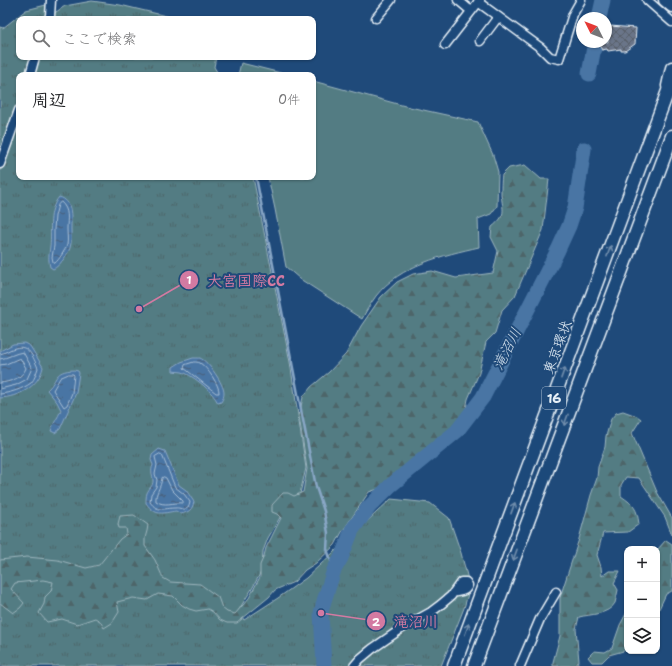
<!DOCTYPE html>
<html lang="ja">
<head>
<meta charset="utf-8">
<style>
	:root { --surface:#fff; --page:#f2f2f2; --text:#202124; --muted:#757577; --line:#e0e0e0 }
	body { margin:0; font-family:"Shantell Sans","Klee One",sans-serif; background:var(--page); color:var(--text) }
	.controls { position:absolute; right:12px; bottom:12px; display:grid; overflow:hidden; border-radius:8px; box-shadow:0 1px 3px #0004 }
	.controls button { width:36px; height:36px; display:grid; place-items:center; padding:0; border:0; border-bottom:1px solid var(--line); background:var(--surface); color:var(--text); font:20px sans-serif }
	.compass { position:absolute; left:576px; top:12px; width:36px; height:36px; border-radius:50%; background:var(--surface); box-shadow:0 1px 3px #0004; rotate:312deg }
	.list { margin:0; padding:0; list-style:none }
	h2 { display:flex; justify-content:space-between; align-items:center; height:52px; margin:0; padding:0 16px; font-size:17px }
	h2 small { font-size:13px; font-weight:400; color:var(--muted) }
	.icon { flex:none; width:22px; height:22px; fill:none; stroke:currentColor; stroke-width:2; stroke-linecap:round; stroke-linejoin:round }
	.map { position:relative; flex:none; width:672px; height:666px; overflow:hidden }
	.search { position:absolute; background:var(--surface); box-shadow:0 1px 3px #0004; left:16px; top:16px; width:300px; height:44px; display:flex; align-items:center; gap:10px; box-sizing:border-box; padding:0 14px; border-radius:8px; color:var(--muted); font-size:15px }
	.panel { position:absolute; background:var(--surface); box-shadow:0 1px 3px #0004; left:16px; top:72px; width:300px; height:108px; border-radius:8px }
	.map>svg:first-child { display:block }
</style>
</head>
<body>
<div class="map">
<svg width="672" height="666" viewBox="0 0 672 666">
	<defs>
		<pattern id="grass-tufts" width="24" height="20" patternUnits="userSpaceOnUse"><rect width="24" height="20" fill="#537c83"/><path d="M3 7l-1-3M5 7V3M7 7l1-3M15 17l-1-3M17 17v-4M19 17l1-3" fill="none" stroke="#4d6569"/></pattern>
		<pattern id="forest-firs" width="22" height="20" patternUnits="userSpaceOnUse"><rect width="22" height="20" fill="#537c83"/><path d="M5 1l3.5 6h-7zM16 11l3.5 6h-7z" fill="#4d6569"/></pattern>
		<pattern id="water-ripples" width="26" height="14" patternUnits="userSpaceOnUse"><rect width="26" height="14" fill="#4975a4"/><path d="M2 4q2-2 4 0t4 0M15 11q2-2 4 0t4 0" fill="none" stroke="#485e77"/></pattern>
		<pattern id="building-cross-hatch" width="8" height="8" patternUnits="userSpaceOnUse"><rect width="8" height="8" fill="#6a7489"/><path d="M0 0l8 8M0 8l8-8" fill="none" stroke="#585e6a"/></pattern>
	</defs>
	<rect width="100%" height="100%" fill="#1f4a7a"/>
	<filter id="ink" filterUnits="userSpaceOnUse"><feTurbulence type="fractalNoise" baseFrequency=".025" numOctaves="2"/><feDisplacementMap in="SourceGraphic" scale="8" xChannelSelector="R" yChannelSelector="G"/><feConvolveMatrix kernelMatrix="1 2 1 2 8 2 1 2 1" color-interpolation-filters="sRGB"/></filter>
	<g filter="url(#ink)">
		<path fill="url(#grass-tufts)" stroke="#9eb6be" d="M92,1L120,5L179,19H19V57H216L214,67L219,75H19V177H253L290,362L306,468L299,498L282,514L268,538L263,551L262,570L253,587L238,611L244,620L278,598L306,578L391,499L430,503L449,518L461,553L470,587L464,608L441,666H0V27L3,28L26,10L46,5L50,16L65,6Z"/>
		<g fill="url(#forest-firs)" stroke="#9eb6be">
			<path d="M525,165L541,179H549L543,230L515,296L502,310L495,333L486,342L479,373L468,399L465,414L448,431L416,459L378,489L369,492L342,532L335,545L316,563L305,570L294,582L275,590L269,597L237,623H227L220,620L213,612L208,609L196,611L189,609L182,605L173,596L158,594L147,600L133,598L117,602L119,612L112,623L104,628L100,621L95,618L77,624L62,619L47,622L39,613L44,604L45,597L51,591L53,582L43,580L15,583L11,589L24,603L20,608L13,613L0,603V560L27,557L58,560L86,568L99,565L120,539L127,534L126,528H119L118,524L120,516L134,515L148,525L147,531L145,538V546L155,560L163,578L170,582L200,584L218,597L222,608L227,612L235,614L249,598L260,577V565L264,556L266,548L281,518L277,514L272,512V505L283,493H288L294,496L303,492L307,469L299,416L303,397L311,387L329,372L346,354L361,326L381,297L397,282L413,274L432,271L456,278L493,273L498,251L491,237L492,227C507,215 503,211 501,194C501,188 501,181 502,175L509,168Z"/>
			<path d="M623,411L637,416L641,419L632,433L657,492L672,518V535L665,517L639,478L626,477L621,485V496C634,505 637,508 639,524L628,532L603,533L597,555L601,567L602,576L609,571H620L614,583L618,590C617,594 616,599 615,603C608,615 591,614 579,617L576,629L579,661L575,666H553V662L560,636V598L563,588L579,539L591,495L597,478L598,467L605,447L606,436L611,419L616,413Z"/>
			<path d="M666,540L672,544V591L666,594L657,613V550Z"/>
			<path d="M627,612V650L609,655L602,662H592L588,657L594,651L605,652L612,648L620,625Z"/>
		</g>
		<g fill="#537c83" stroke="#9eb6be">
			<path d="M241,63L289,75H238Z"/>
			<path d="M313,81L405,106L478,122L493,155L498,172L497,206L491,214L478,219L479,247C444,255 400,265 376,296C371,303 366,311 362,319L300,279L286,267L275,209L268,177H313Z"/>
		</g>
		<g fill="url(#water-ripples)" stroke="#89a7c6">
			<path d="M59,197C73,200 71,217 71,229C71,235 72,242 70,248C68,254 59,267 53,269L50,267C48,258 49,255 50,246C52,228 47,212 59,197Z"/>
			<path d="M24,343L30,346L43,367C39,387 18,397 0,398V351L13,344Z"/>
			<path d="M193,358C196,358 198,358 200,358C208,361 224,384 224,393C224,396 223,399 221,402L218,403C213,392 196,378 185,373C181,371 177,372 173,371V367L181,362Z"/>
			<path d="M74,370L78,371L79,373L76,393L60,429L55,433L51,431C53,423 58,418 61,410L57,402L47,390C59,379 53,371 74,370Z"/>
			<path d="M159,449L165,451L179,485L186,490L194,502C192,510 189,512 181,514L176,511C162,513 156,517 146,503C146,500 146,496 147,493C149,488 153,486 153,481C153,474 150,472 153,465L151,460L152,455Z"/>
		</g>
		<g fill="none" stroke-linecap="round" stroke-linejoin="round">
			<g stroke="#a8bfd6" stroke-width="1">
				<path d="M61,202C70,210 67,219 67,229C67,234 68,240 67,245C65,250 59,260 55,263L53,262L52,257L54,246V230L55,216L58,205Z"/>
				<path d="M0,354C5,353 10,349 15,348C29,344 33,357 38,368C36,373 35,379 31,383C23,389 10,393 0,394"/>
				<path d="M0,359C8,358 15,353 23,352L32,368L27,379L16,385L0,389"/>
				<path d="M194,362C196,362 198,362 200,363C207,367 220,386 219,393H216L184,368L185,365Z"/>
				<path d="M0,365L6,364L20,358L26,368C23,378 10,382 0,383"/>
				<path d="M69,374H73L74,375L72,393L67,405L64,407L53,390L60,378Z"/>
				<path d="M160,454L162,455L175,487L184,494L190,502C188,514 182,507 175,508C164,508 158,513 150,502L151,494L156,487L157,480L155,474L157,465L155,457Z"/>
				<path d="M164,477L166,478L172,490L183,501V503C173,502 164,507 156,501C155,493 161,488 162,478Z"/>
			</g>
			<path stroke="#89a7c6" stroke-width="2.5" d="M256,177L316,487L324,511L328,533L327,549L334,570"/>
			<g stroke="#4975a4" stroke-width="15">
				<path d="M599,18L603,0"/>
				<path d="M589,74L595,42"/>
				<path d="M324,666L321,613L324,601L334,570L341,558L352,530L369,507L390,486L457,431L483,397L558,250L569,226L575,208L584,149"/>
			</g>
		</g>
		<path fill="url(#building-cross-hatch)" stroke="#e8f1f8" d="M610,26L636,28L635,44L625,51H621V49L608,51L607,49L602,50L599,45L601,42H608Z"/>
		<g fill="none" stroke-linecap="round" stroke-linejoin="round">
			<g stroke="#e8f1f8" stroke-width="11">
				<g id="minor">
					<path d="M458,0L471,11"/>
					<path d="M647,0L672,22"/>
					<path d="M478,2L541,48L550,57L559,59L573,14L581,0"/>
					<path d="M376,18L391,0"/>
					<path d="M48,19L50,16L51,0"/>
					<path d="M480,41L498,17"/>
					<path d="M445,45L480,0"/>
					<path d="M30,75L35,57"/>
					<path d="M0,164L19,110"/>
					<path d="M354,666L360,659L372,649L404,627L431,612L439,606L451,596L461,582H466L468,585C466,592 460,591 453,593"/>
					<path d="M520,666L540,619L556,592"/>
				</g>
			</g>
			<g stroke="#e8f1f8" stroke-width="15">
				<g id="highway">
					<path d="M665,0L672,6"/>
					<path d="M668,86L672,68"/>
					<path d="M454,666L672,80"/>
					<path d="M474,666L672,136"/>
				</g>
			</g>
			<use href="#minor" stroke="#1f4a7a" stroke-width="8"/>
			<use href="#highway" stroke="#1f4a7a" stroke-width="12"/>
		</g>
		<defs><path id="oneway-shaft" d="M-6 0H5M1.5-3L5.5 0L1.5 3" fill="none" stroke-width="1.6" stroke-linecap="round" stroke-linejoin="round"/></defs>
		<g stroke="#6f8dac">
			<use href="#oneway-shaft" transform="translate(609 251) rotate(-70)"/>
			<use href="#oneway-shaft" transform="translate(563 373) rotate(-70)"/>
			<use href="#oneway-shaft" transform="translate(566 420) rotate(110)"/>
			<use href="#oneway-shaft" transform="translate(513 508) rotate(-70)"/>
			<use href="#oneway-shaft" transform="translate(515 555) rotate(110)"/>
			<use href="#oneway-shaft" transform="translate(467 629) rotate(-70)"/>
		</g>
	</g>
	<g text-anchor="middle" stroke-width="4" stroke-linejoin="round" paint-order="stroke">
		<rect fill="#1f4a7a" stroke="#acbfd2" stroke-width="1" x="542" y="387" width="24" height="22" rx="3"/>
		<g font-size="13" font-weight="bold" fill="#e8f1f8">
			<text x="554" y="403">16</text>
		</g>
		<g font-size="14" fill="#e8f1f8" stroke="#1f4a7a">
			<text transform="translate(557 347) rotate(-70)" y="5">東京環状</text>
		</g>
		<g font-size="15" font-style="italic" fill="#d0deeb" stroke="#1f4a7a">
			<text transform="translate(507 349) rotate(-63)" y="5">滝沼川</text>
		</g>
	</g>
	<path fill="none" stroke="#d37aa2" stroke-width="1.5" d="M139 309L189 280M321 613L376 621"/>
	<g fill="#d37aa2" stroke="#1f4a7a" stroke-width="1.5">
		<circle cx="139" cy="309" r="4"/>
		<circle cx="321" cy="613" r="4"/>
		<circle cx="189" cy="280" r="10"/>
		<circle cx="376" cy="621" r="10"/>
	</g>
	<g font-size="12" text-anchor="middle" font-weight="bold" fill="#fff">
		<text x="189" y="284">1</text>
		<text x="376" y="626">2</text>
	</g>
	<g font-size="15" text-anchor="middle" font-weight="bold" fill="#d37aa2" stroke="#1f4a7a" stroke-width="4" stroke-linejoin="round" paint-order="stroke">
		<text x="246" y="286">大宮国際CC</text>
		<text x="416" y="627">滝沼川</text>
	</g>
</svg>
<div class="controls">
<button>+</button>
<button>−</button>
<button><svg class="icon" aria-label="layers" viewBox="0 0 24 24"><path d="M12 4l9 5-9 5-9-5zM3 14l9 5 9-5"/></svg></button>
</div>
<svg class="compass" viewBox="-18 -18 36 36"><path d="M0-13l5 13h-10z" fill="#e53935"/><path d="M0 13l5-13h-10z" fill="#757577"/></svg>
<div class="search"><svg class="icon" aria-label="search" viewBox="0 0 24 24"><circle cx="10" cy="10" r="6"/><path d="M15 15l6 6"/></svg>ここで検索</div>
<section class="panel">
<h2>周辺<small>0件</small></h2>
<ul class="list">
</ul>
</section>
</div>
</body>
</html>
